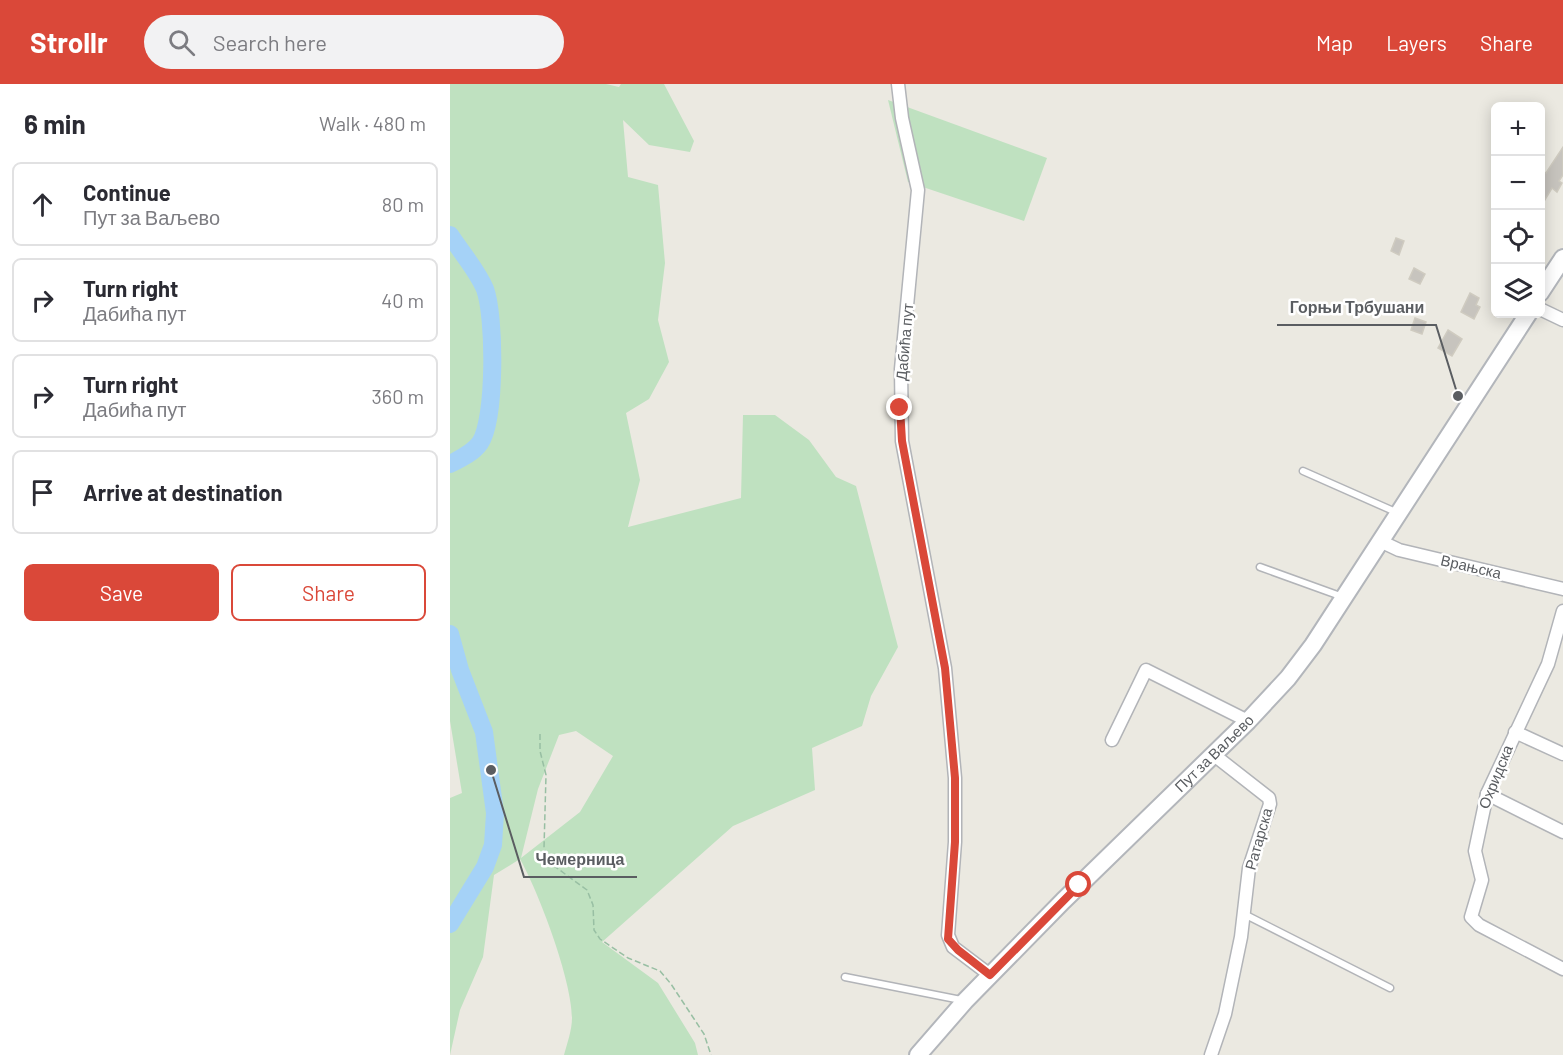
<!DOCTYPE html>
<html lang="en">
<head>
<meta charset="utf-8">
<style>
	:root { --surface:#fff; --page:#f2f2f3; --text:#2b2b33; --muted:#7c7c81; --line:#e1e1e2; --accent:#da4839 }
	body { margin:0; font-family:Barlow,sans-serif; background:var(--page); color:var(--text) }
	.controls { position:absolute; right:18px; top:18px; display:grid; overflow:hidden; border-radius:9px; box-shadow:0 3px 15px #0003 }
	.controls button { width:54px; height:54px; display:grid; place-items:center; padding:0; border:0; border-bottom:2px solid var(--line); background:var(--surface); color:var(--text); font:30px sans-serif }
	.stop { position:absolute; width:18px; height:18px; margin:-14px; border:4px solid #da4839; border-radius:50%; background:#fff }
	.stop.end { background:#da4839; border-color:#fff; box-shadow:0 2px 6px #0008 }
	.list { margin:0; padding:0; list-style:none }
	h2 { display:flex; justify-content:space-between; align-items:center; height:78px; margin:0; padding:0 24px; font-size:26px }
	h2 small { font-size:20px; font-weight:400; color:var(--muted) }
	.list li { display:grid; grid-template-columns:39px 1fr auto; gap:18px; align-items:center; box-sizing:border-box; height:84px; margin:0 12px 12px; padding:0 12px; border:2px solid var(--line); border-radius:9px }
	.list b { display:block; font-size:22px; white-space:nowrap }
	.list p { margin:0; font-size:20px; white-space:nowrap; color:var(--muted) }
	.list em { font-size:20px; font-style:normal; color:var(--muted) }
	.actions { display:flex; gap:12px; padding:18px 24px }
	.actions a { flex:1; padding:14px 0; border:2px solid var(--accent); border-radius:9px; text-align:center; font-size:21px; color:var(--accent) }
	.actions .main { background:var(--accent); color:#fff }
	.icon { flex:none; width:33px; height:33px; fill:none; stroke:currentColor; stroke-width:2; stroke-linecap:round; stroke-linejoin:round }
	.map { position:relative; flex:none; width:1113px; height:971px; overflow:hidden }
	header { display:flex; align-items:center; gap:36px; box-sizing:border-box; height:84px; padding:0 30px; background:var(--accent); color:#fff }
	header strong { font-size:28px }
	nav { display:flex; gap:33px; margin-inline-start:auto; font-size:21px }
	.search { width:420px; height:54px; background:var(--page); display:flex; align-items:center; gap:15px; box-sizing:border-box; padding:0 21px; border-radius:33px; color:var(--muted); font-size:22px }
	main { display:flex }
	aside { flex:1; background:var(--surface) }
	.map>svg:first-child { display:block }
</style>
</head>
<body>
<header>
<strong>Strollr</strong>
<div class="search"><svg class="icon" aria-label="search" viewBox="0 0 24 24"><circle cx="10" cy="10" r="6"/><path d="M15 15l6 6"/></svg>Search here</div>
<nav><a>Map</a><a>Layers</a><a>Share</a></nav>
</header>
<main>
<aside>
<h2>6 min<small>Walk · 480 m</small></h2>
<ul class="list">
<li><svg class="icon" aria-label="ahead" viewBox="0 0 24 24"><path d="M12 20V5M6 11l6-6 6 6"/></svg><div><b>Continue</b><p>Пут за Ваљево</p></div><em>80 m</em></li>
<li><svg class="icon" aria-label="right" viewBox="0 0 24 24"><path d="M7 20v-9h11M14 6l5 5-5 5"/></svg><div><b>Turn right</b><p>Дабића пут</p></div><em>40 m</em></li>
<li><svg class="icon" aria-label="right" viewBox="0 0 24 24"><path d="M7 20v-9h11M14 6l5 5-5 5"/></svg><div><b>Turn right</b><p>Дабића пут</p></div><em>360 m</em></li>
<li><svg class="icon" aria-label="arrive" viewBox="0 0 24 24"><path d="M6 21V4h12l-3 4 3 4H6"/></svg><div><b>Arrive at destination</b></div></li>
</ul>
<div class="actions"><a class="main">Save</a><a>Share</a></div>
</aside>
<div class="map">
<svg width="1113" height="971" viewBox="0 0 1113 971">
	<rect width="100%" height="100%" fill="#ebe9e1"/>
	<g fill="#bfe1c0" fill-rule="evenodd">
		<path d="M0,0H156L169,3L171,0H214L244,57L240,68L199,61L173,36L178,93L208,101L215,179L208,236L219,278L199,315L176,329L190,396L178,443L291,414L293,331H325L359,356L386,393L406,402L448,563L421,612L412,642L362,664L365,706L283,742L152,858L208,899L245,959L248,971H114C117,960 122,946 122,934C122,896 89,809 70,775L44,791L33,873L10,926L0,971V714L12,709L0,637ZM126,647L163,672L130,728L71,774L88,705L109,651Z"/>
		<path d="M438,16L597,74L574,137L458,98Z"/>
	</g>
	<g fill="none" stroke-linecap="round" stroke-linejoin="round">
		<g stroke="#a5d2f7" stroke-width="18">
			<path d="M0,151C11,168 27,186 35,205C45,232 46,335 30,359C23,369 10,375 0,380"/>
			<path d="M0,550L10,586L34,648L45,729L43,761L35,783L0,840"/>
		</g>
	</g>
	<g fill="#c7c4be" stroke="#cfcbc0" stroke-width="1.5">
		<path d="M1113,63V91L1109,97L1112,99L1107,108L1102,104L1090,124V85L1096,89Z"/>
		<path d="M946,154L954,157L949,171L941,167Z"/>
		<path d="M964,184L975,190L970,200L959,195Z"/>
		<path d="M1020,209L1029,214L1026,221L1030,223L1024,235L1011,228Z"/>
		<path d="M965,234L976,238L972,250L961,246Z"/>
		<path d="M998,246L1012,255L1002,272L988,264Z"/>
	</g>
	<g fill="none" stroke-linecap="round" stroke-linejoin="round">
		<g stroke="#b2b4b8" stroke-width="9">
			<g id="lane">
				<path d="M853,387L948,429"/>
				<path d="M810,483L893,513"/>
				<path d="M794,830L940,904"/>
				<path d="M395,893L511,916"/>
			</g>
		</g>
		<g stroke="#b2b4b8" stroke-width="15">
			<g id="street">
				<path d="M448,0L452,34L468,106L451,285L452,357L495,584L505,694V758L498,851L503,863L540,891"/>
				<path d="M1090,225L1113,236"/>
				<path d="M930,457L949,466L1113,505"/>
				<path d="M1113,527L1098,580L1037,710L1025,767L1032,796L1021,833L1029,841L1113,885"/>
				<path d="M1065,648L1113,670"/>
				<path d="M662,656L696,586L798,637"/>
				<path d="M1037,710L1113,748"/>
				<path d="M761,971L775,930L791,853L799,784L820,720L819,714L764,671"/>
			</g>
		</g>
		<g stroke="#b3b6bb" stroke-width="20">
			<g id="secondary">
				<path d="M1090,209L1113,174"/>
				<path id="s1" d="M468,971L515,917L613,817L798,637L838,594L863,561L1078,230"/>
			</g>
		</g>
		<path stroke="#98bfa3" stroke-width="1.5" stroke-dasharray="6 3" stroke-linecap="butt" d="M90,650V667L96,691L94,764L100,779L137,806L143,821L144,846L150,855L178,874L210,887L221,900L254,950L261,971"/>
		<use href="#lane" stroke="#fff" stroke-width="6"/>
		<use href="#street" stroke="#fff" stroke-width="12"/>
		<use href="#secondary" stroke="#fff" stroke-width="16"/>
	</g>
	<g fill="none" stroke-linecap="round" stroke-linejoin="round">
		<path stroke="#da4839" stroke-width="8" d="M450,324L452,357L495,584L505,694V758L498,855L508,866L540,891L629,801"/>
	</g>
	<g text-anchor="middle" stroke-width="5" stroke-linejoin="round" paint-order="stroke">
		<g font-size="15" fill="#5a5d61" stroke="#fff">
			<text transform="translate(455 258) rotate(-85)" y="5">Дабића пут</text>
			<text transform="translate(1021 483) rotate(13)" y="5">Врањска</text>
			<text dy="5" stroke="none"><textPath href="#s1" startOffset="423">Пут за Ваљево</textPath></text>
			<text transform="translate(1046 693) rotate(-68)" y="5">Охридска</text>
			<text transform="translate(809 755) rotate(-74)" y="5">Ратарска</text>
		</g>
	</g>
	<path fill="none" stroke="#5a5d61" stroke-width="2" d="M1008 312L986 241H827M41 686L74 793H187"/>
	<g fill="#5a5d61" stroke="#fff" stroke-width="2">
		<circle cx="1008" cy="312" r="6"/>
		<circle cx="41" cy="686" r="6"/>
	</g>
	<g font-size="16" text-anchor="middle" font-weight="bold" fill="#5a5d61" stroke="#fff" stroke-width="5" stroke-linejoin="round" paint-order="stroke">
		<text x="907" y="229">Горњи Трбушани</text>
		<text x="130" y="781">Чемерница</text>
	</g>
</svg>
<div class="controls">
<button>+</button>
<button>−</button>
<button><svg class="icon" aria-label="locate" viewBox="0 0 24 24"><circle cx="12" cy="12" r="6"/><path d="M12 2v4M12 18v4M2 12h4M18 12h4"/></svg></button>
<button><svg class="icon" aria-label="layers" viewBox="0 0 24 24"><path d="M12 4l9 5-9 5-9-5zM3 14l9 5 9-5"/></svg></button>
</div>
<div class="stop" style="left:629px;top:801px"></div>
<div class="stop end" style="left:450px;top:324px"></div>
</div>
</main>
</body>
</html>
